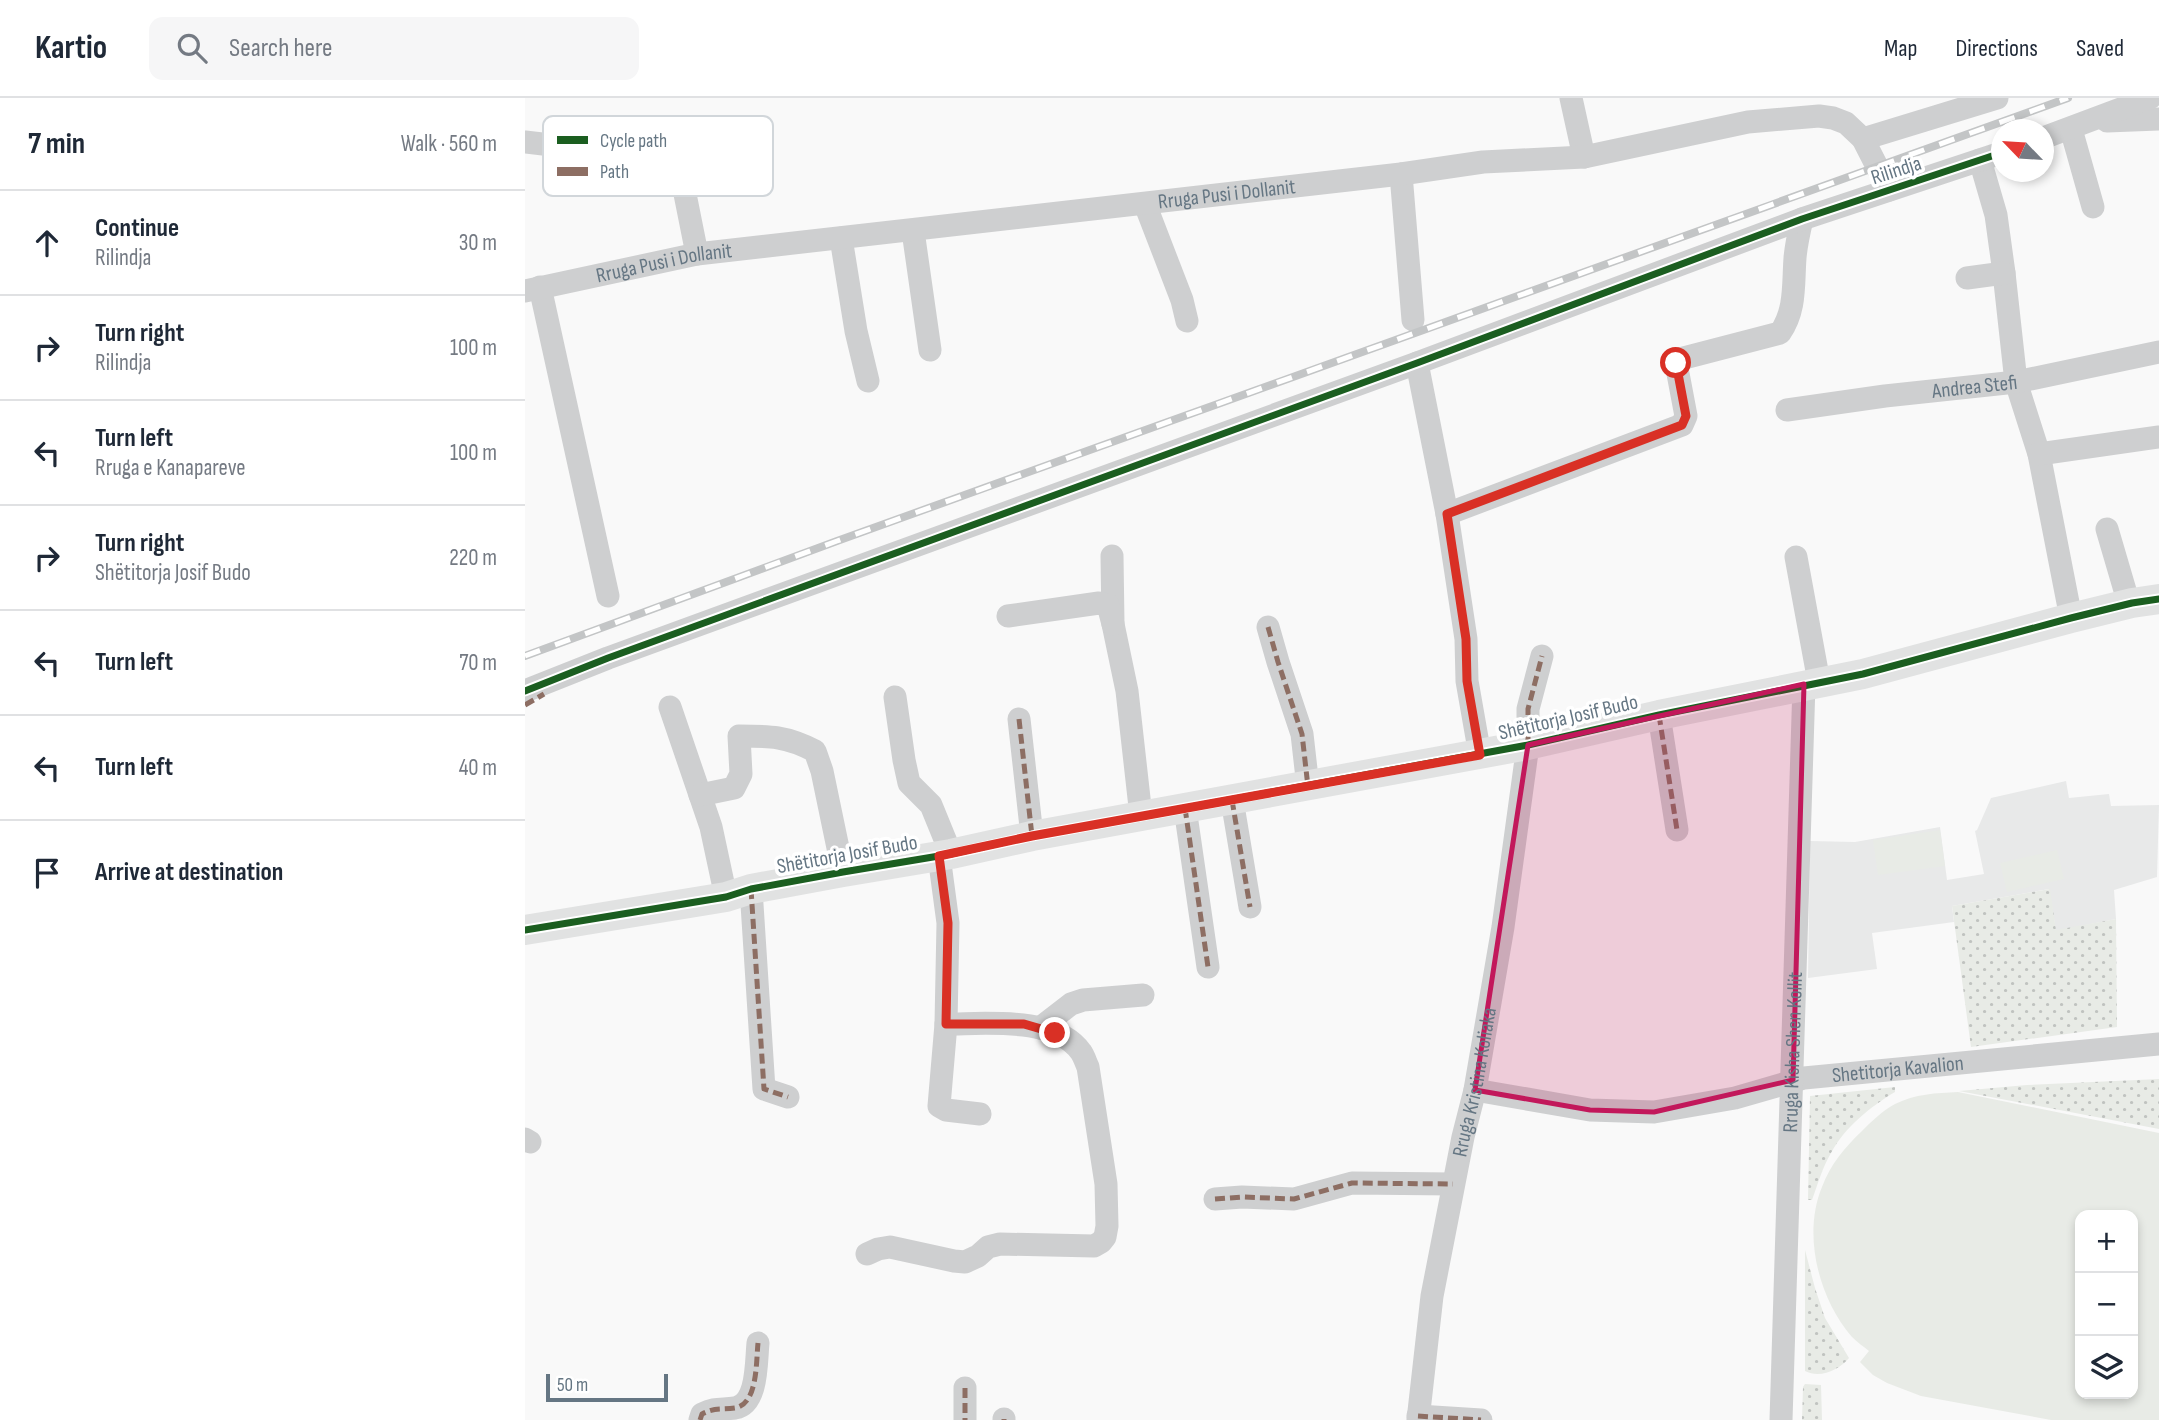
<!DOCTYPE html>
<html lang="en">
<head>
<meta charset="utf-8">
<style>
	:root { --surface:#fff; --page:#f6f6f7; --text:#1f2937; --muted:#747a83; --line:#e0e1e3 }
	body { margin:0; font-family:"Sofia Sans Condensed",sans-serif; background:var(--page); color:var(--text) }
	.controls { position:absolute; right:21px; bottom:21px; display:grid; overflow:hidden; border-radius:14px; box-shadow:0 4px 10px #0003 }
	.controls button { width:63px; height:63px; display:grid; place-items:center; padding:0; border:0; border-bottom:2px solid var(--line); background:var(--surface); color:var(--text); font:35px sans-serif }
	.compass { position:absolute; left:1466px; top:21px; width:63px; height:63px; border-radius:50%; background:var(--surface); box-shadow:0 4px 10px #0003; rotate:295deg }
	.scale { position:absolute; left:21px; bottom:18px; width:122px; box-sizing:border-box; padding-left:7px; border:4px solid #657683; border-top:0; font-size:19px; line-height:24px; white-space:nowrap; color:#657683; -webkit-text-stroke:5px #fff; paint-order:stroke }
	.stop { position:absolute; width:21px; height:21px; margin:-16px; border:5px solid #d93025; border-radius:50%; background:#fff }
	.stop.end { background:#d93025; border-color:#fff; box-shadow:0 2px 7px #0008 }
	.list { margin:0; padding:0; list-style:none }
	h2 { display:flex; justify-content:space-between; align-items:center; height:91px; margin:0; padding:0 28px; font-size:30px }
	h2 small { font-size:23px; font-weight:400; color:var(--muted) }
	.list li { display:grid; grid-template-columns:46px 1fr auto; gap:21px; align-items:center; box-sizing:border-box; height:105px; padding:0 28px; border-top:2px solid var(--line) }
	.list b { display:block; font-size:26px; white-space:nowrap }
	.list p { margin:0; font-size:23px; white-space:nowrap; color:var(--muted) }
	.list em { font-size:23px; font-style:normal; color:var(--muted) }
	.icon { flex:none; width:38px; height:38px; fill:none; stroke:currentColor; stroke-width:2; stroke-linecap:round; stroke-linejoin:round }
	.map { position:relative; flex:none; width:1634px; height:1322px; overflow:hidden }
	header { display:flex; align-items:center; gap:42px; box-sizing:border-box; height:98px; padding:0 35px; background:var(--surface); border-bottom:2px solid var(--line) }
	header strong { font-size:33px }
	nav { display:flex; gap:38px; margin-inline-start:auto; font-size:24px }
	.search { width:490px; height:63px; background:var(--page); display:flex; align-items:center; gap:18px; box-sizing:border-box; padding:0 24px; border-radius:14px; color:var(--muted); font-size:26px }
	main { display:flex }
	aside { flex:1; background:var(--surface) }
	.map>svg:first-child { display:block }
</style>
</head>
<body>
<header>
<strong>Kartio</strong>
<div class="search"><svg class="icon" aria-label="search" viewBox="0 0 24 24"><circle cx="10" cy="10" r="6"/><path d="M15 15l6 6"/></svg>Search here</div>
<nav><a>Map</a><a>Directions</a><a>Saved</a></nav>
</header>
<main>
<aside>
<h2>7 min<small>Walk · 560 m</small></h2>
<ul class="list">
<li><svg class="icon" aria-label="ahead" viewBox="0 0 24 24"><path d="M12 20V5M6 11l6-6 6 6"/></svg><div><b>Continue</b><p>Rilindja</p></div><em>30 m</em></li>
<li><svg class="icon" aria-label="right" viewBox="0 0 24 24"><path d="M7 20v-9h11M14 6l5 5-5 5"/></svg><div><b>Turn right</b><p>Rilindja</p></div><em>100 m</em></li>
<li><svg class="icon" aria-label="left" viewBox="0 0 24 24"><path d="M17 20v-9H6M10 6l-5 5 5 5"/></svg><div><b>Turn left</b><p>Rruga e Kanapareve</p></div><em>100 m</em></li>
<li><svg class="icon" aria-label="right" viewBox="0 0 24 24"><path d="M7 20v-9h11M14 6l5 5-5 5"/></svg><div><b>Turn right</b><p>Shëtitorja Josif Budo</p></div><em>220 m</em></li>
<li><svg class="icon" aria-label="left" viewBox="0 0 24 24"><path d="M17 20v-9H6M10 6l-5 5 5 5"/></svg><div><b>Turn left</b></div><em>70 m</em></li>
<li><svg class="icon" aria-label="left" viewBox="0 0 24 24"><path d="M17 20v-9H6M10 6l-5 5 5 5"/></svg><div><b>Turn left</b></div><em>40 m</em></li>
<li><svg class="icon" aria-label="arrive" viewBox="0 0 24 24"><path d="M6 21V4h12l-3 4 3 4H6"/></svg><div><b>Arrive at destination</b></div></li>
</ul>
</aside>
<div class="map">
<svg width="1634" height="1322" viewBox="0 0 1634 1322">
	<defs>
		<pattern id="grass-dots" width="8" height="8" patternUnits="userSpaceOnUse" patternTransform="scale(1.75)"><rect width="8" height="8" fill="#e8ebe6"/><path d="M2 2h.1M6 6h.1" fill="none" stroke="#c0c3c0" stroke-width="1.8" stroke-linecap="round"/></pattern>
	</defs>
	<rect width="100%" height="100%" fill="#f9f9f9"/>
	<path fill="#e8e9e9" d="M1541,683L1544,700L1584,696L1586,708L1634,707L1632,779L1589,792L1591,821L1531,833L1524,791L1427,808L1429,824L1347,835L1352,871L1283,880L1285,743L1330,744L1415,729L1422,782L1459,776L1450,733L1452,732L1466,700Z"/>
	<g fill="url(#grass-dots)">
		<path d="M1525,791L1531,832L1591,821L1592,929L1446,949L1427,808Z"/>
		<path d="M1634,981V1031L1434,993L1502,987Z"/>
		<path d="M1370,989V994C1345,1009 1320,1029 1306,1055C1297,1070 1293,1086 1287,1102H1283L1285,998Z"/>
		<path d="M1280,1152L1290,1190L1300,1220L1324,1260C1314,1272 1295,1281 1280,1273Z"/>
		<path d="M1280,1286L1296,1287L1297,1322H1277L1278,1289Z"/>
	</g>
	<g fill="#e8ebe6" fill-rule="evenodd">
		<path d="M1415,732L1420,768L1353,777L1348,742Z"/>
		<path d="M1532,752L1539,781L1482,794L1475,765Z"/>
		<path d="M1433,994L1634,1035V1322H1526L1396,1298L1362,1285L1348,1277L1335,1264L1344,1253C1339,1249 1332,1244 1327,1239C1294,1201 1277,1137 1297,1089C1305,1067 1320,1049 1337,1033C1347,1023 1357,1013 1370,1006C1390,996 1411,995 1433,994ZM1555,1117H1608V1296H1555Z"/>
	</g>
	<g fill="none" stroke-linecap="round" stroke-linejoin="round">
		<g stroke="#cecfd0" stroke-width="23">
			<path d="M1046,0L1059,59"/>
			<path d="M1582,23L1634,21"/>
			<path d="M1546,31L1568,109"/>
			<path d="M1518,40L1625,0"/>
			<path d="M1338,41L1472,0"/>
			<path d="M0,44L60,51L143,66L153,75L158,86L172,156"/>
			<path d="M1455,62L1471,117L1479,175L1491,284L1514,356L1546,520"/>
			<path d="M876,76L888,222"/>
			<path d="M620,106L657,202L662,223"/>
			<path d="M388,133L405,252"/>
			<path d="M316,140L331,233L343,283"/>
			<path d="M1442,180L1479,175"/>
			<path d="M15,189L83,498"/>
			<path id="s1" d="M0,193L172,156L876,76L958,64L1059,59L1223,24L1294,18L1308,20L1321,25L1338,41L1364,92"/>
			<path d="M892,265L922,416L941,541L942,583L955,657"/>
			<path id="s2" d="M1262,312L1360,298L1491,284L1634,254"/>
			<path d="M1514,356L1634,339"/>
			<path d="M922,416L1157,327L1161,318L1151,265L1155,261L1255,235C1271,212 1268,187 1270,160C1271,147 1274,134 1277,121"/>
			<path d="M1582,431L1604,506"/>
			<path d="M587,458L588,526L602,593L616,718"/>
			<path d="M1271,459L1294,584"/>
			<path d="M483,518L574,505L583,507L588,526"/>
			<path d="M743,529L753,564L777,636L783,689"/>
			<path d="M0,593L83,560L892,265L1277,121L1476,55"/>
			<path d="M370,599L379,662L384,685L406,707L426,756"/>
			<path d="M145,609L186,729L201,799"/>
			<path d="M1134,617L1152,732"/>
			<path d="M494,621L507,738"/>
			<path d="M175,697L209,690L216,676L214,638C245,638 261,638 290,653L297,673L318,774"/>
			<path d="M707,702L725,809"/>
			<path d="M660,710L683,869"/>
			<path d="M414,758L423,825L421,926L414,1008L421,1012L455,1016"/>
			<path d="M226,791L239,991L263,999"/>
			<path d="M515,930L546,906L558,902L618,897"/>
			<path id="s3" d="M950,992L1065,1012L1129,1014L1210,1000L1279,980L1634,946"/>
			<path d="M0,1041L5,1044"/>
			<path d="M690,1101L717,1099L769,1101L827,1085L928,1086"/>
			<path d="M342,1156L353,1151L365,1149L429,1163L440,1164L453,1158L463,1149L475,1146L569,1148L576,1144L580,1139L582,1128L581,1086L563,969C561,965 559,958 556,954C531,918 460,926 421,926"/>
			<path d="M440,1290V1322"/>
			<path d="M893,1318L956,1322"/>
			<path d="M175,1322L177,1316C191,1309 196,1312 210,1310C233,1306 231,1264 233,1245"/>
			<path d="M479,1322V1321"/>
			<path id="s4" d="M893,1322L907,1198L938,1039L950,992L978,829L1003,647V611L1017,558"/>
			<path id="s5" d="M1256,1322L1279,586"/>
		</g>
		<path stroke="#e1e2e2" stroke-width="30" d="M0,832L201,799L226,791L318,774L426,756L507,738L1003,647L1134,617L1338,576L1546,520L1607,505L1634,501"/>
		<g stroke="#c3c5c6" stroke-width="8">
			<path id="rail" d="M0,558L312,443L1543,0"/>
		</g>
		<use href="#rail" stroke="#fff" stroke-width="5" stroke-dasharray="16" stroke-linecap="butt"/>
		<g stroke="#8d6e63" stroke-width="5" stroke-dasharray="10 5" stroke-linecap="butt">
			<path d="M743,529L753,564L777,636L783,689"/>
			<path d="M0,607L19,596"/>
			<path d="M1134,617L1152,732"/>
			<path d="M494,621L507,738"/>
			<path d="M1003,647V611L1017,558"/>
			<path d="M707,702L725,809"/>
			<path d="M660,710L683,869"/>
			<path d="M226,791L239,991L263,999"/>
			<path d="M690,1101L717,1099L769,1101L827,1085L928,1086"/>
			<path d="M440,1290V1322"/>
			<path d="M893,1318L956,1322"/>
			<path d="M175,1322L177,1316C191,1309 196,1312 210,1310C233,1306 231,1264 233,1245"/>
			<path d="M479,1322V1321"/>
		</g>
		<g stroke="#fff" stroke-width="11">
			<g id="cycleway">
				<path d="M0,593L83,560L892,265L1277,121L1476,55"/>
				<path d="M0,832L201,799L226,791L318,774L426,756L507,738L1003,647L1134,617L1338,576L1546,520L1607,505L1634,501"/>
			</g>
		</g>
		<use href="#cycleway" stroke="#1b5e20" stroke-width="7"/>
	</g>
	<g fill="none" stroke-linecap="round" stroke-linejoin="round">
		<path stroke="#d93025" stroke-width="9" d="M530,935L499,926H421L423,825L414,758L507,738L955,657L942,583L941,541L922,416L1157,327L1161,318L1151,265"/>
	</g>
	<path fill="#c2185b" fill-opacity="0.2" stroke="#c2185b" stroke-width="5" stroke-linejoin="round" d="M1279,586L1268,982L1129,1014L1065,1012L950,992L1003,647Z"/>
	<g text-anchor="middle" stroke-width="7" stroke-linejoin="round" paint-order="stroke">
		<g font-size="21" fill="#657683" stroke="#fff">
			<text transform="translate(1371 72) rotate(-18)" y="7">Rilindja</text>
			<text dy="7" stroke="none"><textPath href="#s1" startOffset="709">Rruga Pusi i Dollanit</textPath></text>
			<text dy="7" stroke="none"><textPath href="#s1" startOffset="142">Rruga Pusi i Dollanit</textPath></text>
			<text dy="7" stroke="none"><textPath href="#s2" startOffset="189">Andrea Stefi</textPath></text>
			<text transform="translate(1043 619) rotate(-13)" y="7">Shëtitorja Josif Budo</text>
			<text transform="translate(322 756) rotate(-10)" y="7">Shëtitorja Josif Budo</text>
			<text dy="7" stroke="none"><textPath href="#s5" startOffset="368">Rruga Kisha Shen Kollit</textPath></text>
			<text dy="7" stroke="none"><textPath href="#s3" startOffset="429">Shetitorja Kavalion</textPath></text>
			<text dy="7" stroke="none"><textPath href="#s4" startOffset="343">Rruga Kristina Koliaka</textPath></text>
		</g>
	</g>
	<rect x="18" y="18" width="230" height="80" rx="10" fill="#fff" stroke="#d1d6da" stroke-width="2"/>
	<rect x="32" y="38" width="31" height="8" fill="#1b5e20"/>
	<rect x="32" y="69" width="31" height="9" fill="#8d6e63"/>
	<g font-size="19" fill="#657683">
		<text x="75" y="49">Cycle path</text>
		<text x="75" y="80">Path</text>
	</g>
</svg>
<div class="controls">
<button>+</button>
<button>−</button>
<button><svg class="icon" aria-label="layers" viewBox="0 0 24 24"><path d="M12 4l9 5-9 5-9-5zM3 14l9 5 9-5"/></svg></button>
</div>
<svg class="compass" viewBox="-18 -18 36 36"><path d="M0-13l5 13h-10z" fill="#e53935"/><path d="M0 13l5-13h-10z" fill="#747a83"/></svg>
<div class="scale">50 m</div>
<div class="stop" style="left:1151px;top:265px"></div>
<div class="stop end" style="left:530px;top:935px"></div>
</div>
</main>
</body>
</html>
